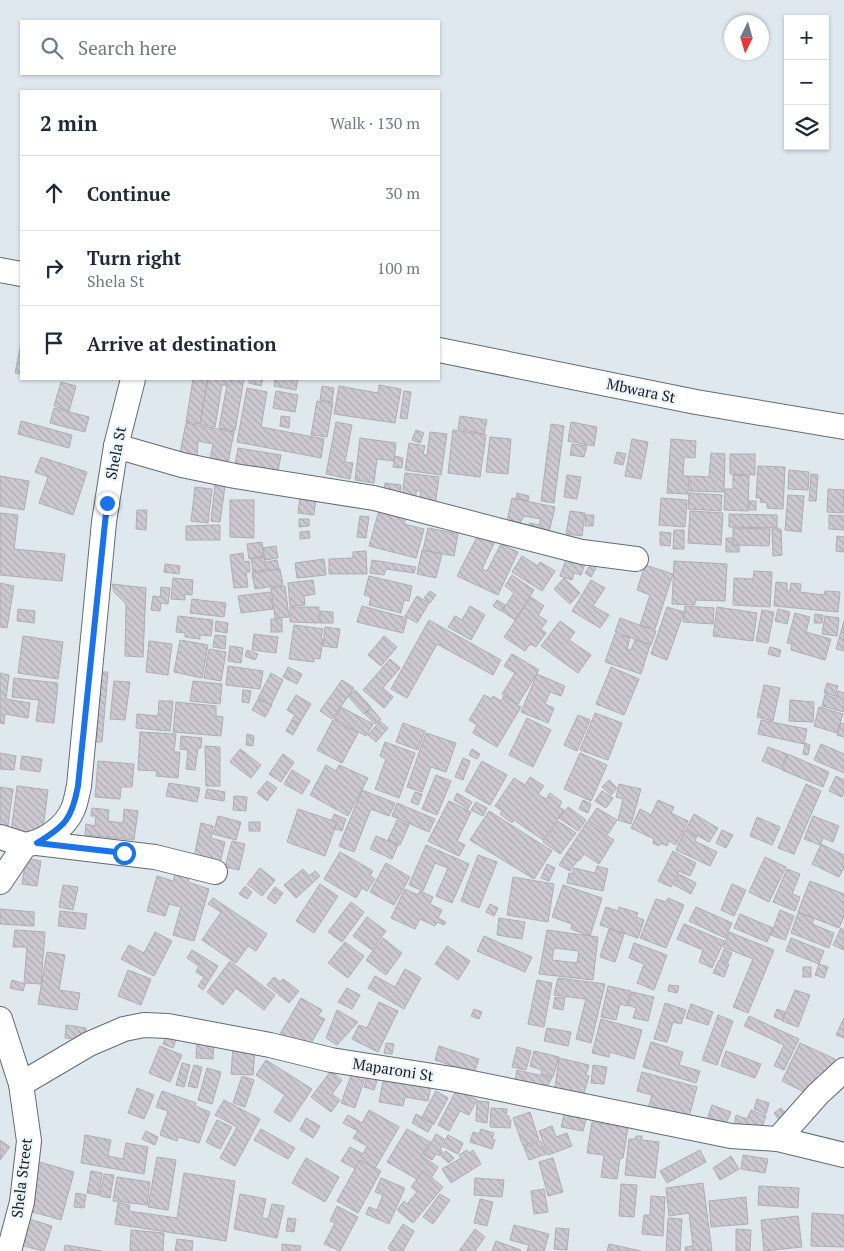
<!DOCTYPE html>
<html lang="en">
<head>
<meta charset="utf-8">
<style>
	:root { --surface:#fff; --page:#f2f2f3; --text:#1f2937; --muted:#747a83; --line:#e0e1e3 }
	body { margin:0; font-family:"PT Serif",serif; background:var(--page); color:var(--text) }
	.controls { position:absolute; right:15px; top:15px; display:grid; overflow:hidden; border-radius:0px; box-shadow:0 1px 4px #0004 }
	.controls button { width:45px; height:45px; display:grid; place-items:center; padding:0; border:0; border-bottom:1px solid var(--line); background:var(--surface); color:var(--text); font:25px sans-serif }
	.compass { position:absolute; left:724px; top:15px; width:45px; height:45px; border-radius:50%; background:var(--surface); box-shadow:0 1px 4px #0004; rotate:185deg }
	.stop { position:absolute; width:15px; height:15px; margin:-11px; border:4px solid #1a73e8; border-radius:50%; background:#fff }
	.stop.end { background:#1a73e8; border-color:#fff; box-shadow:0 1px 5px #0008 }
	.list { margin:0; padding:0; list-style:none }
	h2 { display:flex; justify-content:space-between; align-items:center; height:65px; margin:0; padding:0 20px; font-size:21px }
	h2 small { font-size:16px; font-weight:400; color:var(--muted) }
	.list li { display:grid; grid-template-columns:32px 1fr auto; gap:15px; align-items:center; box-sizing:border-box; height:75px; padding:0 20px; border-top:1px solid var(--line) }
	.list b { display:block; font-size:19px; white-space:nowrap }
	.list p { margin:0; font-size:16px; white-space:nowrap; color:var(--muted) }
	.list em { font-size:16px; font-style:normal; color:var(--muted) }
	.icon { flex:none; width:28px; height:28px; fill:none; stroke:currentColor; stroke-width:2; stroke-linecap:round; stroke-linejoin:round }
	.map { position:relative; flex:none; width:844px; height:1251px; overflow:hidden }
	.search { position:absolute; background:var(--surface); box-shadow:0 1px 4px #0004; left:20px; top:20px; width:420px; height:55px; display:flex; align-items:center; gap:12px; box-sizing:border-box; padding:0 18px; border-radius:0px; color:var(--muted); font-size:19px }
	.panel { position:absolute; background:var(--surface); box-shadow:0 1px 4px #0004; left:20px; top:90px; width:420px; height:290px; border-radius:0px }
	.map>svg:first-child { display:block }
</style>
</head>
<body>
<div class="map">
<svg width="844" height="1251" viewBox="0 0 844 1251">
	<defs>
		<pattern id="building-back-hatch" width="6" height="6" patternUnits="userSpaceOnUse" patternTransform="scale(1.25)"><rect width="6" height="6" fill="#ccc9d2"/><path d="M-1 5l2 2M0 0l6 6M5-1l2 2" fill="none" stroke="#afacb4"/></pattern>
	</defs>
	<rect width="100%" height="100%" fill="#e0e8ef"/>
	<g fill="url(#building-back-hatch)" stroke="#afacb5" fill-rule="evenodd">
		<path d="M21,344V374L15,373Z"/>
		<path d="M193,379H208L200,424L186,422Z"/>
		<path d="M208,379H244L235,431L219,428L227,385H222L215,427L200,424Z"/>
		<path d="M249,379H263L261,386L249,383Z"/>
		<path d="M275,379H298L296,390L274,386Z"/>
		<path d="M61,382L76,386L69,411L54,406Z"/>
		<path d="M379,385L401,389L395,423L334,414L339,386L378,393Z"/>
		<path d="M322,386L334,388L332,402L320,400Z"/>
		<path d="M247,388L267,392L261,427L324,439L321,458L237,442Z"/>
		<path d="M276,391L298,395L295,412L273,408Z"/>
		<path d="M404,391L411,392L407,419L400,418Z"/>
		<path d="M317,401L333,403L327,437L311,435Z"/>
		<path d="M54,408L89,417L85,432L50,423Z"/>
		<path d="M281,416L290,417L289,428L280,426Z"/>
		<path d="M460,416L487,420L484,434L458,429Z"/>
		<path d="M21,421L72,435L69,448L18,434Z"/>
		<path d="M336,422L352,425L345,462L353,463L350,479L326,474Z"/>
		<path d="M571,422L597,427L594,446L568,441Z"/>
		<path d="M186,423L234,432L227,468L209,465L213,444L198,441L197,458L180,453Z"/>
		<path d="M551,424L564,426L554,503L541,501Z"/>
		<path d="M416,430L424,433L420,443L412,440Z"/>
		<path d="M453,430L486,435L480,477L448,473Z"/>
		<path d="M430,432L447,434L441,475L405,470L409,443L425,446L423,454L427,455Z"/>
		<path d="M490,437L511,439L508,474L486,472Z"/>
		<path d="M360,438L396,443L394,461L377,459L374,483L355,480Z"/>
		<path d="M632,439L648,442L641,479L625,476Z"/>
		<path d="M671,439L696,441L695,458L684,457L683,476H689L688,494L667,493Z"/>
		<path d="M572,444L587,446L584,457L570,455Z"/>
		<path d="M238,448L281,455L278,471L235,464Z"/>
		<path d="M617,452L626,454L623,465L614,463Z"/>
		<path d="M711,453L725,454L724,492L690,491V476L709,477Z"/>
		<path d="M730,454H755V475L730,474Z"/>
		<path d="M395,456L403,458L402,468L393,467Z"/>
		<path d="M41,457L87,472L73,515L39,503L48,477L35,472Z"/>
		<path d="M758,466L785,467L783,509L767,508V503L760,502L761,498H756Z"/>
		<path d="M789,470L809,472L808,490L788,489Z"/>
		<path d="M405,473L439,477L435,506L425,504L426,499L420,498L421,491H416V500L402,498Z"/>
		<path d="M811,474L818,475L816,501H809Z"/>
		<path d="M567,475L581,477L577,499L564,497Z"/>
		<path d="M733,475L749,476L748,511L724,510L725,489H733Z"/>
		<path d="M0,476L29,481L24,510L0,506Z"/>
		<path d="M385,483L401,485L400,496L384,494Z"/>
		<path d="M215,484L225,486L220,522L211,521Z"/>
		<path d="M195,487L212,489L208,523L191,521Z"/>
		<path d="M828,489L844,490L843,513L827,512Z"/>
		<path d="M517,493L529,496L528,501L516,498Z"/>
		<path d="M689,493L722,495L721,511L688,509Z"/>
		<path d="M788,495L804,496L801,532L785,530Z"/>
		<path d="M300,496L316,498L314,515L298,513Z"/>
		<path d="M512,498L555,507L549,532L532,528L529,523L539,525L541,519L524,516L518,526H506Z"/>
		<path d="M661,498L687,500L685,527L659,525Z"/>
		<path d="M230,500H254V538L230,537Z"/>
		<rect x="749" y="501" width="7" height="9"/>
		<path d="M380,507L406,518L404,524L424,529L416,558L369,546Z"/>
		<path d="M137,510H147L146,530L136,529Z"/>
		<path d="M570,511L585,513L582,536L566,534Z"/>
		<path d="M690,511L723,513L721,545L688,543Z"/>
		<path d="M0,513L18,515L14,549L65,554L62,581L0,575Z"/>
		<path d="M729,514L777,515V528L729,527Z"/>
		<path d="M586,515H594L593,526H585Z"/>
		<path d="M829,515L844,516V530L829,529Z"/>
		<path d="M360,516L369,517L366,538L357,537Z"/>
		<path d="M299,519H309V526L299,527Z"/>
		<path d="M220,525V540H186V526Z"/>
		<path d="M428,528L458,534L454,556L423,550Z"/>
		<path d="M733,528L770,529L769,546L733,545Z"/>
		<path d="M772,529H781L782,555L773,556Z"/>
		<path d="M674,530H684V549H673Z"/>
		<path d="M309,531L310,538L300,539V532Z"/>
		<path d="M660,532L671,533L670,546L660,545Z"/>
		<path d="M479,533L495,541L482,569L487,571L501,544L518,552L498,595L457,576Z"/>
		<path d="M837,536L844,537V552L836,551Z"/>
		<path d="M726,538H732V545L739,546V552H726Z"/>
		<path d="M262,542L264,556L249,559L247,544Z"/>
		<path d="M276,546L278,558L265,560L263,548Z"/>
		<path d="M422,550L442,554L436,578L417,574Z"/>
		<path d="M366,551L367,574H329V559L353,558V552Z"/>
		<path d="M243,553L244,562L249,561L250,572H246L248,587L234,588L230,555Z"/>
		<path d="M568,554L586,561L581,575L574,573L572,580L560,576Z"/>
		<path d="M522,556L538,566L540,562L555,571L542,591L512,572Z"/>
		<path d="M264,557L266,570L253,572L251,559Z"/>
		<path d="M324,559L326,575L297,578L295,563Z"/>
		<path d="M277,560L279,569L268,571L266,562Z"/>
		<path d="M372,560L416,567L414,573L386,569L384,575L370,573Z"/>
		<path d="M674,561L727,564L725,601L695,600V605L672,604Z"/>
		<path d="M165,564L180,566L179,574L164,572Z"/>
		<path d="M591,564L596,568L591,577L585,573Z"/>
		<path d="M645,565L673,574L655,629L640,625L650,595L637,590Z"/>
		<path d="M280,569L283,585L255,589L252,573Z"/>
		<path d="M754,571L772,572L770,607L733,605L734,578L753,579Z"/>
		<path d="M512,575L534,590L515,620L502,611L514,593L505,586Z"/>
		<path d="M369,576L412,586L409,601L404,600L401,613L369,605L371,597L364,595Z"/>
		<path d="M173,578L193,580L192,595L185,594V600L171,599Z"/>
		<path d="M564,578L580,593L570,604L554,589Z"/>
		<path d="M313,580L315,594L304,596L305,605L290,606L288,583Z"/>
		<path d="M591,580L605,588L593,606L609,615L600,628L572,611Z"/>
		<path d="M776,582L787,583V590L790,591L791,583L801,584L800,592L824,595L825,591L840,592L838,612L774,606Z"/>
		<path d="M0,583L14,586L7,628L0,627Z"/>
		<path d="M112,584L146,588L143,657L125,656L126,604L114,592Z"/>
		<path d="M285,586L289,617L275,618L271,588Z"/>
		<path d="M161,587L170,588L168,604L161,603L160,611L151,610L153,596L160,597Z"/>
		<path d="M430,591L436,595L430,603L424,598Z"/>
		<path d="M270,592L273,609L241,613L238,596Z"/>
		<path d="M417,596L429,603L417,623L405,616Z"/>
		<path d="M531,597L544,606L538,615L547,621L541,629L546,633L536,647L530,644L525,651L504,637Z"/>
		<path d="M192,599L226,603L224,617L190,613Z"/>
		<path d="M497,600L505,605L501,611L493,606Z"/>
		<path d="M362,606L407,618L403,633L357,622Z"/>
		<path d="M470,606L485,615L471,640L448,627L455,616L462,620Z"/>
		<path d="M685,606L714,608L713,624L683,622Z"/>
		<path d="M290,607H319V623L290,622Z"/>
		<path d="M667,607L684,612L667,660L651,654Z"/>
		<path d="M717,607L757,613L753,641L713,636Z"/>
		<path d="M18,609L35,611L34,623L17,621Z"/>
		<path d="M778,609L790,612L787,624L775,621Z"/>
		<path d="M762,610L774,612L768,643L756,641Z"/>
		<path d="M320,611L333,612V623H320Z"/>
		<path d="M795,613L810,617L806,632L831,639L825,660L791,650L792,644L787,643Z"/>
		<path d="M815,614L823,615L822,623H814Z"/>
		<path d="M178,616L213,620L211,636L200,635V639L185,637V633L176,632Z"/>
		<path d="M825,616L839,618L837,636L822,634Z"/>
		<path d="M620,618L656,631L651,645L615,632Z"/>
		<rect x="271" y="619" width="11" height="13"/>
		<path d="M429,620L501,660L493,675L437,644L407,698L391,689Z"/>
		<path d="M216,621L228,623L227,633L215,631Z"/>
		<path d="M560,621L575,632L569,640L591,655L578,673L541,646Z"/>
		<path d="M844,621V651L836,649Z"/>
		<path d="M294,625L323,629L321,638L323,639L320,659L314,658V662L289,659Z"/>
		<path d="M325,627L340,629L337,648L323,646Z"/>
		<path d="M254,634L278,637L276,653L252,650Z"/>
		<path d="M615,634L630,638L627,649L631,650L635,640L650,645L641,674L605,662Z"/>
		<path d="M215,635L226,636L225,649L213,647Z"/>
		<path d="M23,636L63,642L58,679L18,673Z"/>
		<path d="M384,636L397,647L381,666L368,655Z"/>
		<path d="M180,640L208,645L202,678L174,672Z"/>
		<path d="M149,641L172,644L168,675L146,672Z"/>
		<path d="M230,646L243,648L241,663L228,661Z"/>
		<path d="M770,647L781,650L779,657L768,654Z"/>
		<path d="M209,649L226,652L221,681L204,678Z"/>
		<path d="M247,650L258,654L255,660L245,656Z"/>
		<path d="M512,654L539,670L518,704L502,694L515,673L504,666Z"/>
		<path d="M390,659L400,668L383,688L393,697L384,708L363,690Z"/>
		<path d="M228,666L263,671L260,689L226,685Z"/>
		<path d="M288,667L302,674L297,684L283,677Z"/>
		<path d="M611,667L639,679L624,715L596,704Z"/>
		<path d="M102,672H108L102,742H96Z"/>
		<path d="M0,673L9,675L6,699L30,703L28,718L5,714L4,724L0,723Z"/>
		<path d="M271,673L283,680L271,705L258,698Z"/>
		<path d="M537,674L565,686L561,696L550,692L545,704L554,708L548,723L521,712Z"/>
		<path d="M14,678L58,683L54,723L36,721L39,700L12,697Z"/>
		<path d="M342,680L354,688L332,719L320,711Z"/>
		<path d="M114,681L130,682L125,720L110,719Z"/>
		<path d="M193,681L222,684L220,704L190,701Z"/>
		<path d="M827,683L838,686L835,696L824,693Z"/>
		<path d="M764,685L780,688L773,721L757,717Z"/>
		<path d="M243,690L251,691L249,703L242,702Z"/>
		<path d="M355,690L371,707L364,714L348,696Z"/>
		<path d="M838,691L844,693V712L822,706L825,695L836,698Z"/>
		<path d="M296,695L311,704L299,724L292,720L295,715L287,710Z"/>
		<path d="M484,695L492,699L493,696L501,701L504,696L521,707L497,747L473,733L477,725L469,720Z"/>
		<path d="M258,699L272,705L265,717L252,710Z"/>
		<path d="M790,700L814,702L813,722L789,721Z"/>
		<path d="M159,701H173L170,731L136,728L137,714L158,716Z"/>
		<path d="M176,702L216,706V716L223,717L221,736L173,732Z"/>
		<path d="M341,707L373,724L366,736L334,719Z"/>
		<path d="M819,707L843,714L837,733L814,726Z"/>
		<path d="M371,708L381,719L375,724L365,714Z"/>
		<path d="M595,713L622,723L608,760L580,750Z"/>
		<path d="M578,715L590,720L577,751L564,745Z"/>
		<path d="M527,718L551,730L533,767L509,755Z"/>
		<path d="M292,720L299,724L293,735L286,731Z"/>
		<path d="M333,720L358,733L342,763L317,750Z"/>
		<path d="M761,720L807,729L804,744L758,734Z"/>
		<path d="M380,721L388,728L376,742L368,735Z"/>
		<path d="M403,723L425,731L418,750L396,742Z"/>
		<path d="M841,723L844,724V737L837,735Z"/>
		<path d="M140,732L176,734L174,752H180L178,778L156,776L157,771L138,770Z"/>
		<path d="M426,733L456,743L446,772L431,767L422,792L407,787Z"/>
		<path d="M247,734L254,736L253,746L246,745Z"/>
		<path d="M181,736L202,738L201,748H198L195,770L186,769L188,750L180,749Z"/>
		<path d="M385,742L415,753L399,798L375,789L386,759L380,756Z"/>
		<path d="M805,743L810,745L808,755L803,754Z"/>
		<path d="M821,744L844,754V773L814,760Z"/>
		<path d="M205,746L220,747V786H206Z"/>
		<path d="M768,747L787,754L781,769L762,761Z"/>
		<path d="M240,749L261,765L251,778L230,762Z"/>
		<path d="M472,749L480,754L477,759L469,755Z"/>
		<path d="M0,753L16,756L14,770L0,769Z"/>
		<path d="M580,753L607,765L591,801L564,789Z"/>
		<path d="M283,754L294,762L281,782L269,774Z"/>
		<path d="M788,754L829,772L823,787L782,770Z"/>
		<path d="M22,756L42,759L40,772L20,769Z"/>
		<path d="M463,758L470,761L463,780L455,777Z"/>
		<path d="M98,761L134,764L132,787H121L120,799L95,797Z"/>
		<path d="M482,761L507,775L490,805L465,791Z"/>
		<path d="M326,765L336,771L339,765L368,778L348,816L310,795Z"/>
		<path d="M292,770L310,781L302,794L284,784Z"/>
		<path d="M436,775L451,781L437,815L422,809Z"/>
		<path d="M836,776L844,780V792L842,797L829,791Z"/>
		<path d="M530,777L544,786L538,794L546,799L550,793L562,802L559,807L564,810L543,840L514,820L512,823L500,814L502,811L495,806L514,778L525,785Z"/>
		<path d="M609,780L617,788L611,795L602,787Z"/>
		<path d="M267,781L277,788L267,801L257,793Z"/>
		<path d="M169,783L200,788L197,802L166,796Z"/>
		<path d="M619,784L641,789L631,824L618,820L623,799L616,797Z"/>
		<path d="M806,784L821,791L794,854L778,848Z"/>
		<path d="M17,786L48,790L42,836L11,832Z"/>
		<path d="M0,787L13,789L8,826L0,825Z"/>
		<path d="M207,789L225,792L224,801L205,798Z"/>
		<path d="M362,790L395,803L389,816L371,809L354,852L339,846Z"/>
		<path d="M602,791L613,798L606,808L595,801Z"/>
		<path d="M415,792L422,794L418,805L411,802Z"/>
		<path d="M457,793L472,802L468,809L454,800Z"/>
		<path d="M234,796L247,797L246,811L233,810Z"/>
		<path d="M583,800L591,804L588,813L579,809Z"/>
		<path d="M658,800L674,807L671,813L688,821L676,845L669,841L667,846L661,843L659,846L653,843L654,839L631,828L640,809L651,815Z"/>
		<path d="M449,801L471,812L457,841L465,845L459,856L428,841Z"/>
		<path d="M476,802L487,808L483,816L471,810Z"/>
		<path d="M397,803L435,819L429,832L392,816Z"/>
		<path d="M568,807L586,820L578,831L559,818Z"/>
		<path d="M92,808L109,810L108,821L123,823L124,809L138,811L134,840L85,835L86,824L95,826L96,816H91Z"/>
		<path d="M597,808L617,820L608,834L588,821Z"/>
		<path d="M298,809L337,822L325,856L287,842Z"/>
		<path d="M489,811L552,851L534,879L470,840Z"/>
		<path d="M334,814L346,819L342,831L335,829L337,822L332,820Z"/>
		<path d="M694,814L718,828L709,842L686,829Z"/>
		<path d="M218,816L241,822L236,840L213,834Z"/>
		<path d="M813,816L839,826L833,842L823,838L820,845L804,839Z"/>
		<path d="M757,817L780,827L772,845L750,836Z"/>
		<path d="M397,820L409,825L400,845L388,840Z"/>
		<path d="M558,821L576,833L560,854L543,842Z"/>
		<rect x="249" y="822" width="11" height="9"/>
		<path d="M587,822L614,840L599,864L584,854L579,861L566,854Z"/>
		<path d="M201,823L213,826L211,838L225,842L220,863L194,857Z"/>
		<path d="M685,830L697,836L695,841L717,852L710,866L676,850Z"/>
		<path d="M722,830L733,835L726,848L716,843Z"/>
		<path d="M376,836L398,845L392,859L370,849Z"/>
		<path d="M232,841L245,844L239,870L225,867Z"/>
		<path d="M821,844L844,855V867L839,877L812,864Z"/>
		<path d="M426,845L469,864L452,903L436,896L448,868L435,863L423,891L409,885Z"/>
		<path d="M673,851L696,863L690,876L679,871L671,887L658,881Z"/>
		<path d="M340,852L373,871L370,876L375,879L367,891L362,888L356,898L324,879Z"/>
		<path d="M566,854L577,861L570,871L559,865Z"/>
		<path d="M478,855L497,862L479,908L461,901Z"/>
		<path d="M765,857L786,867L769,902L749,892Z"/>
		<path d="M26,858L41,861L37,886L22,884Z"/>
		<path d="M386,863L410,877L394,905L370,892Z"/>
		<path d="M547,864L555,868L549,881L541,878Z"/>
		<path d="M597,866L608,869L603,891L567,883L569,873L572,874L574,868L595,873Z"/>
		<path d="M260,868L275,880L262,896L247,884Z"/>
		<path d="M303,869L309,876L315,871L320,876L296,898L284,885Z"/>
		<path d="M787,869L800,874L792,894L800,897L795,911L773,902Z"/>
		<path d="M176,872L189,876L188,882L209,889L194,941L173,935L181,907L169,904L165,916L147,911L157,876L173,881Z"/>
		<path d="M679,874L696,883L691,894L674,885Z"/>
		<path d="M513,877L554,884L548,922L507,915Z"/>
		<path d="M810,881L844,894V916L839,928L798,912Z"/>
		<path d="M320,884L338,896L314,933L296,921Z"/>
		<path d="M732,884L746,890L734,916L721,910Z"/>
		<path d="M63,885L78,887L73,910L59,907Z"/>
		<path d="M563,885L602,898L590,936L571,929L572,924L552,917Z"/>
		<path d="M245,886L252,892L247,899L239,894Z"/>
		<path d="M275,887L283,893L275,904L267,898Z"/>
		<path d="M405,889L418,895L420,891L433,897L430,904L442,910L438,918L446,922L444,925L437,922L435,926L420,919L415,929L391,918Z"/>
		<path d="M213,898L267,934L256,951L248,946L236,963L202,940L221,912L208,904Z"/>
		<path d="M668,898L684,905L666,948L640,938L656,899L666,902Z"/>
		<path d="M351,902L364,912L342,942L328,932Z"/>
		<path d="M490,904L498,908L494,916L486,912Z"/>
		<path d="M606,907L618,911L619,907L638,913L636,917L644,920L638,938L600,925Z"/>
		<path d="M696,907L732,923L725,938L689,921Z"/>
		<path d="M0,909L34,912V926L0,924Z"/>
		<path d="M780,910L794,916L785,940L771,935Z"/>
		<path d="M60,911L87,914L85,929L58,926Z"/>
		<path d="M798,913L814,918L812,924L834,933L829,948L791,933Z"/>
		<path d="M740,914L773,928L767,942L734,928Z"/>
		<path d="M367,917L386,931L372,950L353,936Z"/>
		<path d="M499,918L525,922L522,939L497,935Z"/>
		<path d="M684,924L724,941L712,968L699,962L703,950L677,939Z"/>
		<path d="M841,928L844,930V950L833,945Z"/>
		<path d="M609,929L624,934L615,962L600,957Z"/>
		<path d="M15,930L45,932L41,984L24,983L27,947H13Z"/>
		<path d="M547,930L598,937L593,980L539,974ZM554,948L579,951L577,963L552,960Z"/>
		<path d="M155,932L172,941L154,976L121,959L129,945L144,953Z"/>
		<path d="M729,932L774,950L748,1013L733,1007L753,959L723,947Z"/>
		<path d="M484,936L532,957L525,972L477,951Z"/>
		<path d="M383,938L402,953L386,975L366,960Z"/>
		<path d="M791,938L824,951L819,964L786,951Z"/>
		<path d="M345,942L364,956L348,978L328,963Z"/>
		<path d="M634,943L667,955L654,990L637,983L644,964L629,958Z"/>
		<path d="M447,946L470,961L458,980L435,964Z"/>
		<path d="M724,949L732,953L728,962L720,959Z"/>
		<path d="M192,950L218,966L203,990L198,986L204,977L196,972L199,966L187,958Z"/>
		<path d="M47,952L65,955L59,990L80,993L77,1010L38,1004Z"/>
		<path d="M719,960L729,964L724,977L713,973Z"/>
		<path d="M230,961L275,995L264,1010L236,988L223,1005L207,992Z"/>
		<path d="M819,964L828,967L824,978L815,975Z"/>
		<rect x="803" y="967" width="8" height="10"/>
		<path d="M405,969L421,978L404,1009L368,988L375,976L395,987Z"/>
		<path d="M128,970L151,979L141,1005L118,996Z"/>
		<path d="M274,977L280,982L283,979L299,991L289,1003L267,985Z"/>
		<path d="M558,978L605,984L591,1043L576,1039L586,999L554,995Z"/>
		<path d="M12,980L25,984L23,991L10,988Z"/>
		<path d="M537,980L552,983L544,1027L528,1024Z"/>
		<path d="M669,985L679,986L677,993L668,991Z"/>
		<path d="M608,986L631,991L627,1006L620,1004L616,1020L601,1017Z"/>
		<path d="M347,988L360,995L352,1009L338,1002Z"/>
		<path d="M795,990L810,995L798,1027L782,1021Z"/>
		<path d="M632,992L654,997L648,1021L633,1018L636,1008L628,1005Z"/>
		<path d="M555,997L565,998L563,1010L553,1008Z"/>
		<path d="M301,998L322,1010L318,1016L325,1019L307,1050L280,1034Z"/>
		<path d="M379,1002L398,1011L378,1052L352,1039L359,1025L367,1028Z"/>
		<path d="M665,1003L686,1010L681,1024L673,1022L667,1042L654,1039Z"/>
		<path d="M691,1004L713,1012L708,1025L686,1018Z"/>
		<path d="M474,1009L482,1012L479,1019L471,1016Z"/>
		<path d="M777,1009L785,1012L782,1020L774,1017Z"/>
		<path d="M337,1010L358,1022L337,1045L326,1038Z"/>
		<path d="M718,1015L733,1021L717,1065L702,1060Z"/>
		<path d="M749,1016L799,1039L784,1070L774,1066L784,1045L744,1026Z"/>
		<path d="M844,1018V1038L836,1035Z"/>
		<path d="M601,1019L642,1030L634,1059L610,1052L609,1057L592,1053Z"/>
		<path d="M66,1025L86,1028L84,1040L65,1038Z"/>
		<path d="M547,1028L571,1032L568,1046L544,1041Z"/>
		<path d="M166,1037L176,1040L173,1048L163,1044Z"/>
		<path d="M197,1040L214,1041L213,1059L196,1058Z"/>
		<path d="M651,1042L683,1052L679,1065L700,1071L696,1083L643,1067Z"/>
		<path d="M386,1043L394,1044L392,1054L384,1053Z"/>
		<path d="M800,1043L835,1059L826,1077L818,1073L808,1094L782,1081Z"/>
		<path d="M160,1046L182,1055L170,1082L149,1073Z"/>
		<path d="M439,1046L479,1059L474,1073L435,1060Z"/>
		<path d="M233,1047L255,1049L253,1075L231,1074Z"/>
		<path d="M517,1047L531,1051L526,1070L512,1067Z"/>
		<path d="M534,1051L559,1057L553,1077L541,1074L542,1070L530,1066Z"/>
		<path d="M726,1051L761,1064L755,1078L721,1066Z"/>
		<path d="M559,1058L589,1065L586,1075L589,1076L584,1093L589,1095L586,1101L555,1087Z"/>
		<path d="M266,1060L312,1089L290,1122L274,1112L285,1095L256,1075Z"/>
		<path d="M182,1063L190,1065L184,1087L176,1085Z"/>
		<path d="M194,1065L202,1067L197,1088L188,1086Z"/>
		<path d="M593,1065L607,1067L604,1084L591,1083Z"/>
		<path d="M207,1068L221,1072L212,1104L198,1100Z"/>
		<path d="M353,1070L366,1075L355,1108L341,1103Z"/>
		<path d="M517,1070L552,1078L546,1089L515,1080Z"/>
		<path d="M331,1071L342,1080L332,1094L340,1100L331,1112L311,1097Z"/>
		<path d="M642,1072L697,1087L688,1121L648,1109L652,1095L637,1091Z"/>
		<path d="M368,1074L378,1077L374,1090L364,1087Z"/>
		<path d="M242,1076L254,1080L245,1107L233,1103Z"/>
		<path d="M384,1077L431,1085L428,1101L405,1097L403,1106L379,1102Z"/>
		<path d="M137,1088L154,1095L144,1119L128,1113Z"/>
		<path d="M457,1089L477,1100L469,1115L460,1111L449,1131L438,1125Z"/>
		<path d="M162,1091L196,1103L195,1106L210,1112L199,1143L178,1137L177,1141L160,1135L168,1111L156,1107Z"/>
		<path d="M436,1091L448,1098L434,1124L422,1117Z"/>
		<path d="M757,1099L769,1103L766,1114L754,1109Z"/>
		<path d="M224,1100L260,1119L235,1166L220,1158L237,1127L215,1115Z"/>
		<path d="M477,1101L489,1102L487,1123L476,1121Z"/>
		<path d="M712,1105L731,1112L725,1126L707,1120Z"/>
		<path d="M491,1108L507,1109L506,1116H509V1120H511L510,1128L490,1127Z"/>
		<path d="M781,1108L787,1115L780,1121L774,1113Z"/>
		<path d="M369,1110L399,1127L370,1177L341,1161L350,1147L363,1154L367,1146L353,1138L358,1131L343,1123L348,1115L362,1123Z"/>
		<path d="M751,1110L766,1116L762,1127L734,1126L736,1115L747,1119Z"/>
		<path d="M565,1111L587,1116L583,1131L561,1127Z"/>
		<path d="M530,1112L539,1140L523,1146L513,1118Z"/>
		<path d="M416,1114L433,1124L428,1132L412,1123Z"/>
		<path d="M306,1118L320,1126L313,1138L300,1130Z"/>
		<path d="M217,1120L232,1127L220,1149L206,1142Z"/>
		<path d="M592,1122L628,1128L623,1158H620L617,1179L601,1177L604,1155L587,1153Z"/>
		<path d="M552,1126L556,1137L567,1133L572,1146L548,1155L539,1131Z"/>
		<path d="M261,1129L295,1148L288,1159L254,1140Z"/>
		<path d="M407,1129L430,1142L422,1156L438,1167L427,1185L387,1162Z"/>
		<path d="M481,1129L494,1133L492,1139L495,1140L492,1149L470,1142L473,1132L479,1134Z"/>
		<path d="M146,1131L158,1137L155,1145L142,1139Z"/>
		<path d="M436,1134L444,1139L440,1146L442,1147L440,1150L443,1152L441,1156L436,1154L432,1160L424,1155Z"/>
		<path d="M85,1135L111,1140L108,1156L123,1159L126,1143L148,1147L144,1174L81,1163Z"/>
		<path d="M448,1135L463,1143L458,1154L442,1146Z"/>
		<path d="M636,1136H642L641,1140L659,1142L655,1178L625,1175L629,1139H635Z"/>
		<path d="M0,1140L10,1147L0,1160Z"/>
		<path d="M541,1141L546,1154L529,1160L524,1147Z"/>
		<path d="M467,1150L469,1153L473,1150L481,1164L451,1183L442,1169L461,1158L459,1155Z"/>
		<path d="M700,1150L706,1162L667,1183L660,1171Z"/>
		<path d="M446,1151L454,1158L449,1163L442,1157Z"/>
		<path d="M743,1155L768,1159L765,1173L741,1169Z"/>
		<path d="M731,1156L739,1169L720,1180L713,1168Z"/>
		<path d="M157,1157L176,1160L168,1210L148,1207Z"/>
		<path d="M306,1158L339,1177L325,1202L292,1183Z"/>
		<path d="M553,1158L563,1192L548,1196L539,1162Z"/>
		<path d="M360,1160L381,1171L358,1213L337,1201Z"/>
		<path d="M36,1161L74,1172L61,1220L22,1209Z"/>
		<path d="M91,1171L102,1173L99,1195L87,1193Z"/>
		<path d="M423,1171L443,1187L413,1223L397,1210L404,1201L407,1204L417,1192L411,1187Z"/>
		<path d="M184,1173L235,1181L226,1241L115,1224L118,1203L130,1205L129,1211L177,1218Z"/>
		<path d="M104,1174L114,1175L110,1198L100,1196Z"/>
		<path d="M117,1177L150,1182L147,1205L113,1201Z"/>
		<path d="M381,1178L405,1188L389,1224L366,1214L369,1207L377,1210L383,1195L375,1192Z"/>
		<path d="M475,1178L504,1180L502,1197L474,1195Z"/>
		<path d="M703,1183L712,1251H686L685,1247L693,1246L689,1213L669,1216L666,1188Z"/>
		<path d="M621,1184L637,1185L634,1217L619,1216Z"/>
		<path d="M759,1186L799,1188L798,1208L758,1205Z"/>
		<path d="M544,1189L548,1212L534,1214L531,1191Z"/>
		<path d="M76,1193L86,1195L84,1208L74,1207Z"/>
		<path d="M240,1194L266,1199L262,1218L268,1219L272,1204L284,1206L277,1238L234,1229Z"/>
		<path d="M440,1194L450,1200L433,1224L423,1217Z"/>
		<path d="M651,1196L665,1197L663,1236L642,1234L644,1215H650Z"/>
		<path d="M746,1197L748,1224L711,1227L709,1201Z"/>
		<path d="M480,1199L493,1202L487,1226L474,1223Z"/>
		<path d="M337,1206L358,1217L340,1251L324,1244L335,1223L330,1221Z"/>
		<path d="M812,1213L844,1215V1247L811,1246Z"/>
		<path d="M798,1216L802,1247L764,1251L761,1220Z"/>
		<path d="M23,1217L52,1226L44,1251L15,1244Z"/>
		<path d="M288,1218L296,1219L294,1232L286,1231Z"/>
		<path d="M668,1218L682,1219L680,1251H666Z"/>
		<path d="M403,1224L414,1231L403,1251H392L388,1248Z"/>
		<path d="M514,1225L549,1234L544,1251H527L529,1245L510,1240Z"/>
		<path d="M556,1228L569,1229L567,1250L554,1249Z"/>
		<path d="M475,1229L485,1237L475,1251H459Z"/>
		<path d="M736,1229L751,1230L750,1251H736Z"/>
		<path d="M131,1230L164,1233L163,1251H130Z"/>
		<path d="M177,1239L193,1241L192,1251H175Z"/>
		<path d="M496,1241L521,1250L520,1251H492Z"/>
		<path d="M282,1244L301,1246L300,1251H282Z"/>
		<path d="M609,1244L641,1251H607Z"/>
		<path d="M65,1245L102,1251H64Z"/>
	</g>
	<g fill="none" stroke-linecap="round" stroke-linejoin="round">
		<g stroke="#646b71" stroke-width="26">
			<g id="minor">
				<path d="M0,270L21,274"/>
				<path d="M439,350L696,402L844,427"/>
				<path d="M116,446L182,465L235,476L374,498L582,552L636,559"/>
				<path d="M0,837L25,845"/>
				<path d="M37,843L155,857L215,872"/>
				<path d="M0,882L25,845C44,842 65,828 73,809C76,802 77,794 79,786L104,522L116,446L133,379"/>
				<path d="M0,1019L21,1084L29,1141L22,1202L9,1251"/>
				<path d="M21,1084L89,1044L124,1029L144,1025L168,1026L270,1045L331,1060L452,1079L731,1136L778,1139L818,1094L844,1070"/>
				<path d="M778,1139L844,1155"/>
			</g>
		</g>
		<use href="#minor" stroke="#fff" stroke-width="24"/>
	</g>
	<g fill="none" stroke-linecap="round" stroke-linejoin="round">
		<path stroke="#1a73e8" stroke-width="6" d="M107,503L78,786C72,819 65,826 37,843L124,853"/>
	</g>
	<g text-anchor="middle" stroke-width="4.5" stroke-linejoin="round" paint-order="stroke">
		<g font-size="15" fill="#1a1d1f" stroke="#edf5fc">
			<text transform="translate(641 391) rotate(12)" y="5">Mbwara St</text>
			<text transform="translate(116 453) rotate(-79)" y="5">Shela St</text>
			<text transform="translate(393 1070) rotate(9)" y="5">Maparoni St</text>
			<text transform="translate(22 1178) rotate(-83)" y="5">Shela Street</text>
		</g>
	</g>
</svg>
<div class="controls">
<button>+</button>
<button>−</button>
<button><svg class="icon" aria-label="layers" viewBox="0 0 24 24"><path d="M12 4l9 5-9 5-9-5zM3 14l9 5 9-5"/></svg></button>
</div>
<svg class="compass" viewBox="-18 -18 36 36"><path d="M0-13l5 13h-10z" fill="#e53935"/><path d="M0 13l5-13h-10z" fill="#747a83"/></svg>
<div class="stop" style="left:124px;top:853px"></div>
<div class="stop end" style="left:107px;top:503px"></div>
<div class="search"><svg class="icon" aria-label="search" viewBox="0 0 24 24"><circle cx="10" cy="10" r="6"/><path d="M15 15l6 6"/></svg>Search here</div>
<section class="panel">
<h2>2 min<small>Walk · 130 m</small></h2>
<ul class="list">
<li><svg class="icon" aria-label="ahead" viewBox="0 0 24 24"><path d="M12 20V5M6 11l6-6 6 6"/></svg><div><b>Continue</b></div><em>30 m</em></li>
<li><svg class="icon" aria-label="right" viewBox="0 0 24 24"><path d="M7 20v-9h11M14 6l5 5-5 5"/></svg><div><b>Turn right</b><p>Shela St</p></div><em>100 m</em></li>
<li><svg class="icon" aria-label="arrive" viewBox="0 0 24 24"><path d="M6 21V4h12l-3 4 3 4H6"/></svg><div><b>Arrive at destination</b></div></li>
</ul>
</section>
</div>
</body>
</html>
